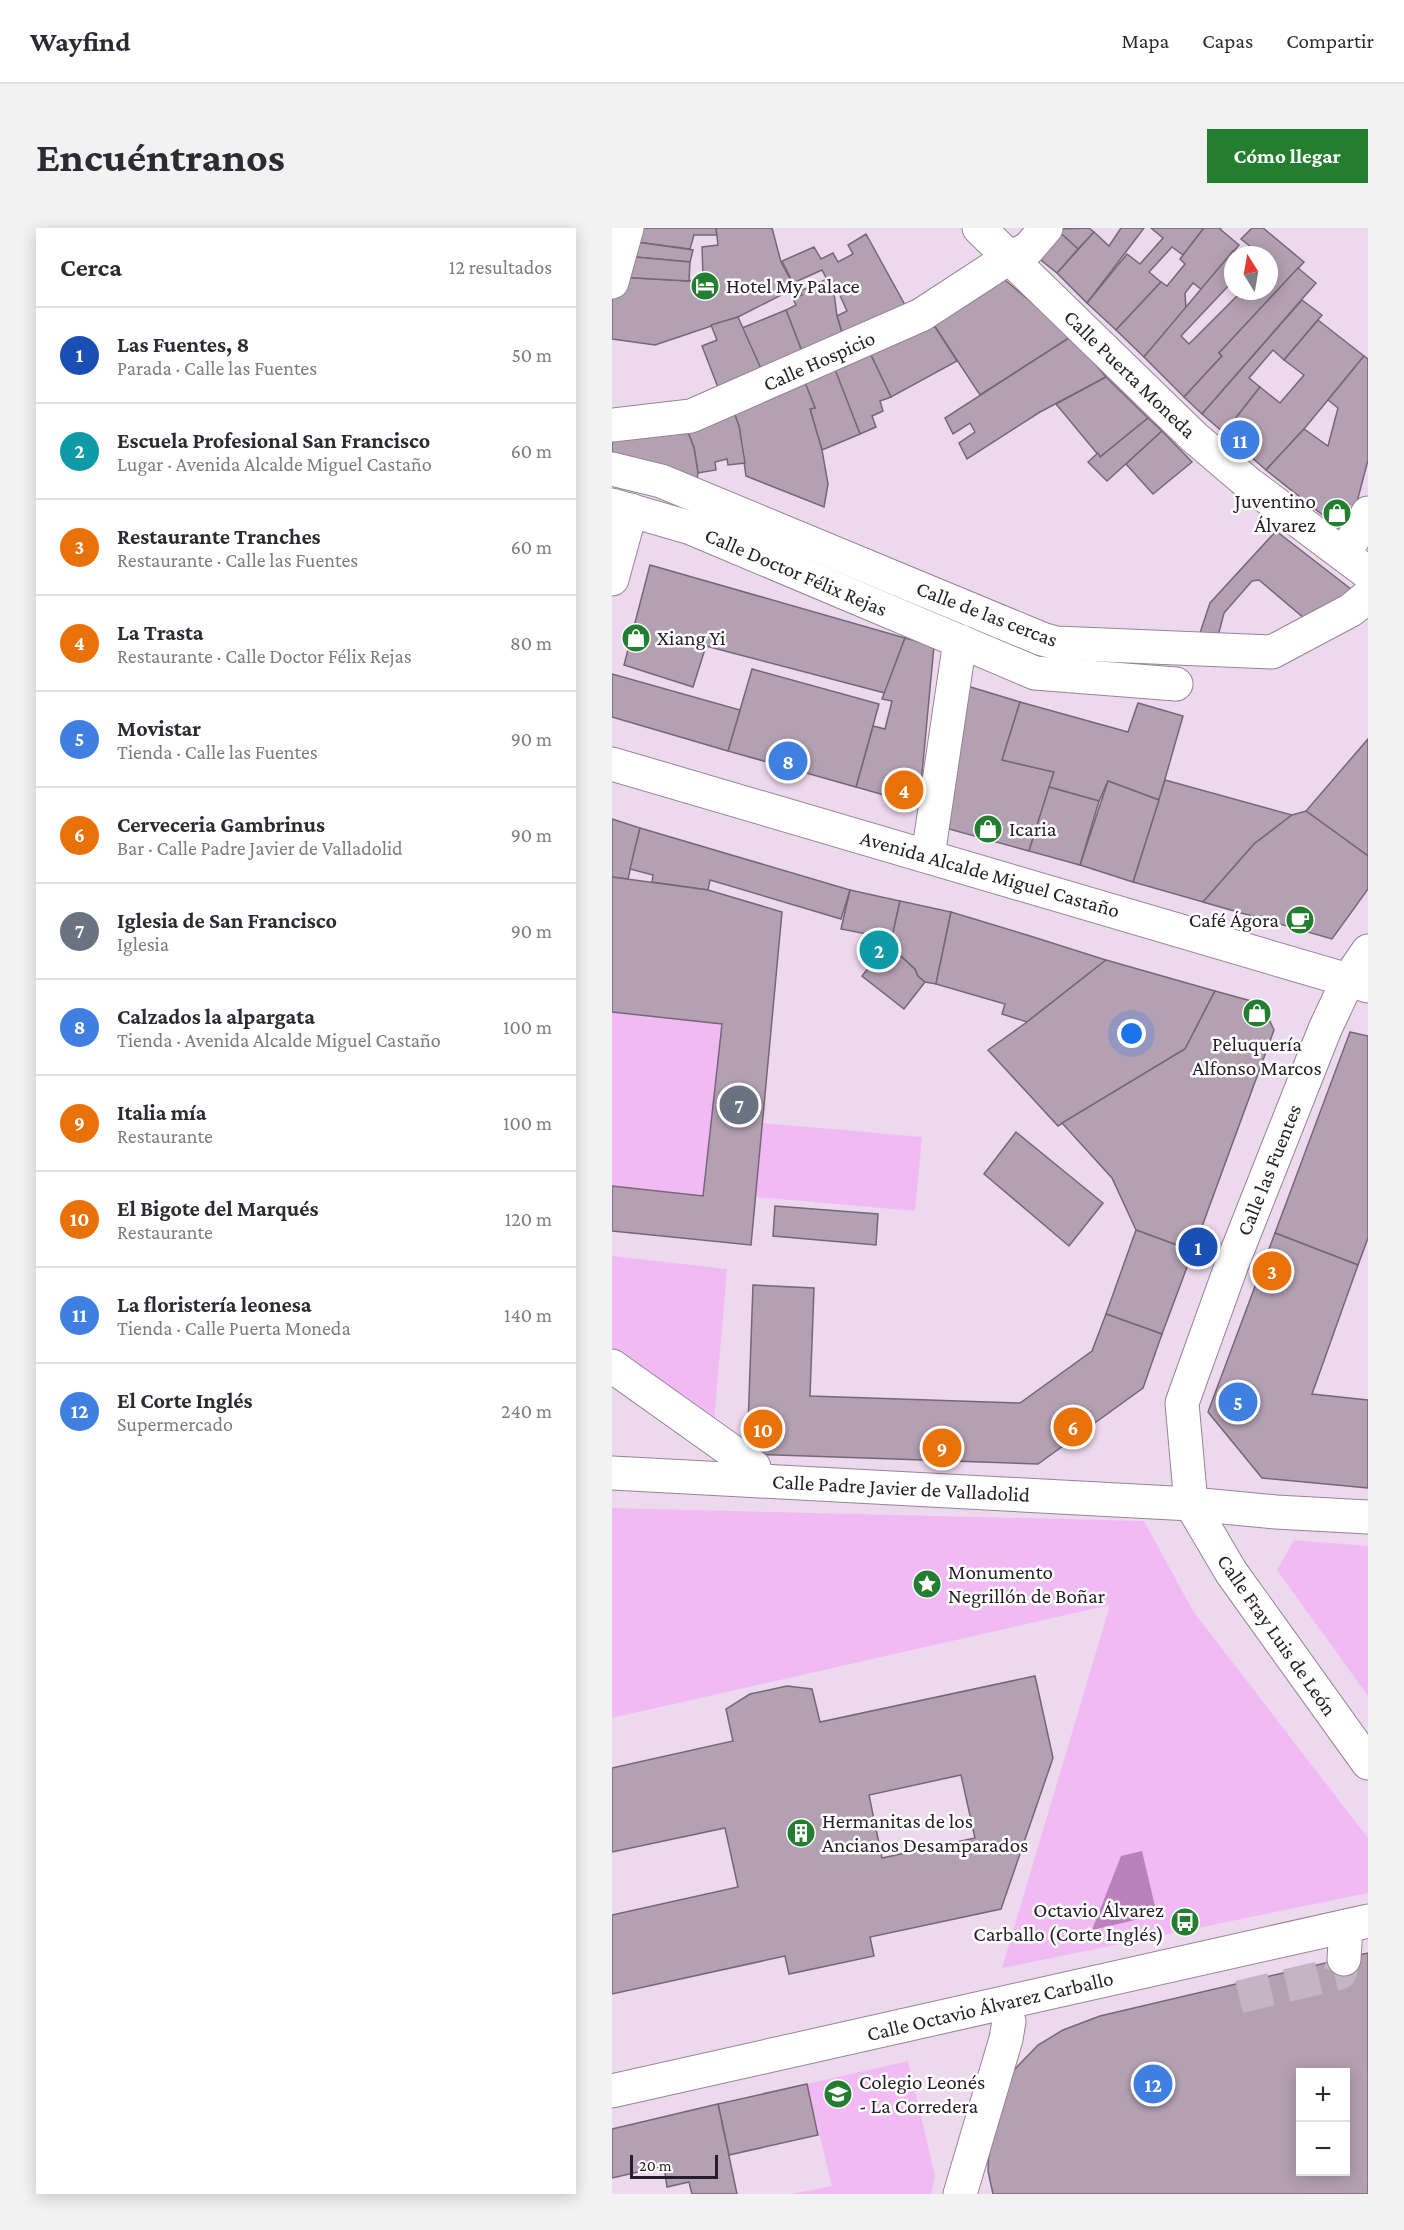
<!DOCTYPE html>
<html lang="es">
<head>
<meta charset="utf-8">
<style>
	:root { --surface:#fff; --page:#f2f2f3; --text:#2b2b33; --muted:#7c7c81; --line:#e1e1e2; --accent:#237f2f }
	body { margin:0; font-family:"Crimson Pro",serif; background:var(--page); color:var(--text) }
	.controls { position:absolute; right:18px; bottom:18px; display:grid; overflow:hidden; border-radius:0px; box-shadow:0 3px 15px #0003 }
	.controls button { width:54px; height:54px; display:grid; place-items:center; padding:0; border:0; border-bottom:2px solid var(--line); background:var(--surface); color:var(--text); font:30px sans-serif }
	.compass { position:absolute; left:612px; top:18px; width:54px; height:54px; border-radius:50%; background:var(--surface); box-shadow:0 3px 15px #0003; rotate:349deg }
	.scale { position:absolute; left:18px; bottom:15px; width:88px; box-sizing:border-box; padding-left:6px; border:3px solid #261f26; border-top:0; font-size:16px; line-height:21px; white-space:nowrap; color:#261f26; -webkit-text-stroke:4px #fff; paint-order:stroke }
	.you { position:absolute; left:520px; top:806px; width:21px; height:21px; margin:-15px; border:4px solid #fff; border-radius:50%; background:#1a73e8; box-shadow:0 0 0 9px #1a73e833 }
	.badge { display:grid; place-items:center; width:39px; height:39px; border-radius:50%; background:var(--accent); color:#fff; font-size:20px; font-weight:700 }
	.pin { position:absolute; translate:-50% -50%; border:3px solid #fff; box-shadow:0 2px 6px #0006 }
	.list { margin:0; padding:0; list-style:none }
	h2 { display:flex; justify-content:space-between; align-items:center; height:78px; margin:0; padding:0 24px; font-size:26px }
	h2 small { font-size:20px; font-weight:400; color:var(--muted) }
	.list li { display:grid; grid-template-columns:39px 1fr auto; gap:18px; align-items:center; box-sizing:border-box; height:96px; padding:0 24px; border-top:2px solid var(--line) }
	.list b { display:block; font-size:22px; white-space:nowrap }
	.list p { margin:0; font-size:20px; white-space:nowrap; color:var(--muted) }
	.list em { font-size:20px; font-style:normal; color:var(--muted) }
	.map { position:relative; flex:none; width:756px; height:1966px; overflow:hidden; border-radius:0px }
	header { display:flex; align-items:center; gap:36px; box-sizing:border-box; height:84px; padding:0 30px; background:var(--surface); border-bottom:2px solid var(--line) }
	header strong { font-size:28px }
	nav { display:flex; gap:33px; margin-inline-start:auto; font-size:21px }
	.intro { display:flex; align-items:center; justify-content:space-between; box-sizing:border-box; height:144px; padding:0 36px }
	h1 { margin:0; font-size:42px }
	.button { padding:15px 27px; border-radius:0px; background:var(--accent); color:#fff; font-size:21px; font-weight:700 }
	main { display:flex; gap:36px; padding:0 36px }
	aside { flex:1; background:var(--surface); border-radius:0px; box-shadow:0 3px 15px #0003 }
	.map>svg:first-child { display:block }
</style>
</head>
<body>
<header>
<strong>Wayfind</strong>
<nav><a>Mapa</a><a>Capas</a><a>Compartir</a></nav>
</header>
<div class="intro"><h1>Encuéntranos</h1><a class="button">Cómo llegar</a></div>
<main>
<aside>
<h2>Cerca<small>12 resultados</small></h2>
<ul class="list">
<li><span class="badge" style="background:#1a4fb4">1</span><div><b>Las Fuentes, 8</b><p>Parada · Calle las Fuentes</p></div><em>50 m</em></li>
<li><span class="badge" style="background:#0f9aa8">2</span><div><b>Escuela Profesional San Francisco</b><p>Lugar · Avenida Alcalde Miguel Castaño</p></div><em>60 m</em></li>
<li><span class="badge" style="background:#e8710a">3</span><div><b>Restaurante Tranches</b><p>Restaurante · Calle las Fuentes</p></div><em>60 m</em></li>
<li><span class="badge" style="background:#e8710a">4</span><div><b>La Trasta</b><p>Restaurante · Calle Doctor Félix Rejas</p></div><em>80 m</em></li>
<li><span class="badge" style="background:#3f7fe0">5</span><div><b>Movistar</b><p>Tienda · Calle las Fuentes</p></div><em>90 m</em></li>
<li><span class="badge" style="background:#e8710a">6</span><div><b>Cerveceria Gambrinus</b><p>Bar · Calle Padre Javier de Valladolid</p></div><em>90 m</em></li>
<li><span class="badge" style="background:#6b7280">7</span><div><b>Iglesia de San Francisco</b><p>Iglesia</p></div><em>90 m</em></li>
<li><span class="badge" style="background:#3f7fe0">8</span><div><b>Calzados la alpargata</b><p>Tienda · Avenida Alcalde Miguel Castaño</p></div><em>100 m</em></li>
<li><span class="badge" style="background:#e8710a">9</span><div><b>Italia mía</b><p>Restaurante</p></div><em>100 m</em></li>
<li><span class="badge" style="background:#e8710a">10</span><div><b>El Bigote del Marqués</b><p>Restaurante</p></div><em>120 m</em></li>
<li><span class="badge" style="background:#3f7fe0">11</span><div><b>La floristería leonesa</b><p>Tienda · Calle Puerta Moneda</p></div><em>140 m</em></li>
<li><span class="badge" style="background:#3f7fe0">12</span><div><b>El Corte Inglés</b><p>Supermercado</p></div><em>240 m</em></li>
</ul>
</aside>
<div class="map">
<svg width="756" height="1966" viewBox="0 0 756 1966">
	<rect width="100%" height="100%" fill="#edd9ed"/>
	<g fill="#f2baf4">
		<path d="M0,784L110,796L91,968L0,958Z"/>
		<path d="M151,895L310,909L303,983L144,969Z"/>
		<path d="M0,1028L115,1041L102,1195L0,1121Z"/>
		<path d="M0,1280L532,1293L581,1383L756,1610V1665L390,1740L498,1377L0,1490Z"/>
		<path d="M682,1312L756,1318V1468L665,1342Z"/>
		<path d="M296,1833L323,1948L319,1966H179L220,1958L195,1856Z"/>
	</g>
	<path fill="#ba82bd" d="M530,1623L545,1687L480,1702L509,1628Z"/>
	<g fill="#b3a0b3" stroke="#776678" stroke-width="1.5" fill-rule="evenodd">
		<path d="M21,0H104L105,7H82L78,21L17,13Z"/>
		<path d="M104,0H160L169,34L183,60L126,89L43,117L0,111V73L6,49L77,53L91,49L90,19L106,17Z"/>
		<path d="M477,0L482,4L466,21L444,1Z"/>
		<path d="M509,0H532L475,75L445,45L482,4L497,18Z"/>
		<path d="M539,0H592L571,27L560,19L537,44L549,54L504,102L475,75L515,26L528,36L551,10Z"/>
		<path d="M592,0H609L608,1L627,17L590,62L581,55L573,65L574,81L532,129L504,102L549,54L555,58L573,36L568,31Z"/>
		<path d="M640,0H651L692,34L607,125L610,128L572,169L532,129L621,23L627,27H621V53L569,108L577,116L630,63H657V27H649L629,11Z"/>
		<path d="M444,1L466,21L445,45L424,28Z"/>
		<path d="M254,6L293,77L231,108L225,88L235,83L226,63L222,65L210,42L181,55L170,33L202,19L209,31L221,25L226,34L241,26L236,17Z"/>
		<path d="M17,13L81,22L78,34L12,28Z"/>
		<path d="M12,28L78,34L77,53L6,49Z"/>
		<path d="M686,40L704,55L590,186L572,169L610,128L607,125Z"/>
		<path d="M387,47L460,108L368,167L316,88Z"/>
		<path d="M215,51L222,65L225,88L231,108L191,126L174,82L184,77L181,71L190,67L188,63Z"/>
		<path d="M690,72L710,87L672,132L661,122L637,150L648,159L612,205L590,186Z"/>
		<path d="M174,82L191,126L150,143L130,100Z"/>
		<path d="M316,88L345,133L279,169L256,121Z"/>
		<path d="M126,89L150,143L107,162L90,118L105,112L99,97Z"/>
		<path d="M706,92L752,128L692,201L654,242L612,205L648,159L668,175L692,147L672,132Z"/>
		<path d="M460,108L494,149L428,184L355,231L347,215L363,204L358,195L341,206L333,190Z"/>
		<path d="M256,121L279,169L268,173L271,183L260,188L264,199L248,206L220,136Z"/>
		<path d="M752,128L756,131V232L745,274L727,300L654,242L692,201L716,218L726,180L716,172Z"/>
		<path d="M219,131L248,206L210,222L198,181L203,180L189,145Z"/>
		<path d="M191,149L203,180L198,181L210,222L216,256L212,279L134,248L127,198L120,179Z"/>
		<path d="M494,149L536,190L488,229L444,176Z"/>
		<path d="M120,179L127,198L133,235L116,237L115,231L103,234L104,242L86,245L82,220L73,196Z"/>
		<path d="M536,190L550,203L495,253L476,234L486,225L488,229Z"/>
		<path d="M73,196L82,220L86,245L84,258L0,236V210Z"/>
		<path d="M550,203L580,234L541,266L514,236Z"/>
		<path d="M664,303L744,365L699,396L647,352L640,353L612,385L606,408L583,420L598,375Z"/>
		<path d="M38,337L293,410L273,465L94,418L81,459L12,437Z"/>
		<path d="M293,410L322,418L307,577L244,559L261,498L273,501L280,473L270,471Z"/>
		<path d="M140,441L267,476L244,559L116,523Z"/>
		<path d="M0,446L128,482L116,523L0,489Z"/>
		<path d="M352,457L408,474L390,532L442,544L417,623L337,601Z"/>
		<path d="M408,474L516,504L526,475L571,488L547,572L496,553L487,573L437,559L442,544L390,532Z"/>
		<path d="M756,511V628L694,583Z"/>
		<path d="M553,552L680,587L642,616L591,674L521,654Z"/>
		<path d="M496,553L547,572L521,654L468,637Z"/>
		<path d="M437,559L487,573L468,637L417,623Z"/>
		<path d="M694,583L756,628V661L720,711L591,674L642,616L680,587Z"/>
		<path d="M0,591L28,600L16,651L0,649Z"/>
		<path d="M28,600L238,662L229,691L98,652L96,662L40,654L41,647L18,641Z"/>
		<path d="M0,649L96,662L170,684L139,1017L0,1003V958L91,968L110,796L0,784Z"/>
		<path d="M238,662L288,673L278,718L303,741L306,748L313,754L292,781L250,748L261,734L251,726L255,706L229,701Z"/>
		<path d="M288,673L339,684L324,756L313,754L306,748L303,741L278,718Z"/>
		<path d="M339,684L415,707L494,732L415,794L390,786L393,776L324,756Z"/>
		<path d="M494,732L603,763L573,821L446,898L376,822L415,794Z"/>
		<path d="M603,763L650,776L662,802L581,1023L524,1002L500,950L450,895L573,821Z"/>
		<path d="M738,804L756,808V1010L746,1037L663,1005Z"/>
		<path d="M404,904L491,975L457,1018L372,946Z"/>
		<path d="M163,978L266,986L264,1017L161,1008Z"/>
		<path d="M524,1002L581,1023L550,1106L494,1086Z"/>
		<path d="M663,1005L746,1037L700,1166L756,1172V1260L650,1250L596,1184Z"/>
		<path d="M141,1057L202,1060L198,1168L408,1175L480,1123L494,1086L550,1106L531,1160L426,1236L135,1226Z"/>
		<path d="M423,1448L441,1530L389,1681L258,1709L262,1728L177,1746L173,1728L0,1766V1687L126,1659L113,1600L0,1624V1540L121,1513L114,1481L138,1466L175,1458L200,1461L208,1494ZM349,1547L363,1610L270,1630L257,1567Z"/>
		<path d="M756,1725V1966H381L376,1943L377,1918L402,1842L426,1817L451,1802L488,1788ZM688,1844H734V1944H688Z"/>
		<path d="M195,1856L206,1907L117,1927L106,1876Z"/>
		<path d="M106,1876L125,1966H80L77,1954L55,1959L52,1938L0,1950V1901Z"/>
	</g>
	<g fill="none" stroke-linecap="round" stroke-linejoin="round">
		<path stroke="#c5b4c5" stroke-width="33" stroke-dasharray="33 16" stroke-linecap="butt" d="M627,1769L728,1745L732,1731"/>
		<g stroke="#968496" stroke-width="35">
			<g id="minor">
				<path d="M367,0L582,209L636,255L756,345"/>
				<path d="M0,54L15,0"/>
				<path d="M0,197L79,188L309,87L398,29L416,21L434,0"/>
				<path d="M0,241L49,253L430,411L444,415L660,424L739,382L756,368"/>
				<path d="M0,277L79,300L423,445L564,456"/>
				<path d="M732,327L756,285"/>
				<path d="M0,351L19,282"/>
				<path d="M316,628L348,413"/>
				<path d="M756,723L736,752L713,801L620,1036L570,1175L579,1276L619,1344L756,1535"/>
				<path d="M0,1138L142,1239"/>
				<path d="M0,1245L579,1276L664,1284L756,1289"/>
				<path d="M732,1731L734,1698"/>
				<path d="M0,1863L756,1693"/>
				<path d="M348,1966L394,1811L397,1793"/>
			</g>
		</g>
		<g stroke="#968496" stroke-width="35">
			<path id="major" d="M0,536L756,758"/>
		</g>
		<use href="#minor" stroke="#fff" stroke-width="33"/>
		<use href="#major" stroke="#fff" stroke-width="33"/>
	</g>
	<defs>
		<g id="hotel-disc" transform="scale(1.5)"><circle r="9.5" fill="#237f2f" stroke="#fff"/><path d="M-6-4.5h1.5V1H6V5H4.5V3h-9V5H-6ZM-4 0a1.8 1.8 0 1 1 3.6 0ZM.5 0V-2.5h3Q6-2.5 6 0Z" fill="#fff"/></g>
		<g id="shop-disc" transform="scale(1.5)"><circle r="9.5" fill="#237f2f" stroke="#fff"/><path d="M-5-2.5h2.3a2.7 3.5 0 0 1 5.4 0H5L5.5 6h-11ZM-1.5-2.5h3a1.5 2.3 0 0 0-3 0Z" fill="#fff"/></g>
		<g id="cafe-disc" transform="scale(1.5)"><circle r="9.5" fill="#237f2f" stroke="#fff"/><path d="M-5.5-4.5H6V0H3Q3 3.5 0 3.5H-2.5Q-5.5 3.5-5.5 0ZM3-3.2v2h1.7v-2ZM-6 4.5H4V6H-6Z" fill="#fff"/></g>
		<g id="sight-disc" transform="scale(1.5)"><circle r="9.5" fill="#237f2f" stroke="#fff"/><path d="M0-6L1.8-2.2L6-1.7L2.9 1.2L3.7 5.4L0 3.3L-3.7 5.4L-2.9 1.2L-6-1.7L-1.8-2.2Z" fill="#fff"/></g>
		<g id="building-disc" transform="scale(1.5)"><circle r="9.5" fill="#237f2f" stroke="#fff"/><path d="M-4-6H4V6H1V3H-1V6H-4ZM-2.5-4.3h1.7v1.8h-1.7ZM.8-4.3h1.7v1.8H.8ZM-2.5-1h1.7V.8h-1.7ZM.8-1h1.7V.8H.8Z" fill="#fff"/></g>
		<g id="bus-disc" transform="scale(1.5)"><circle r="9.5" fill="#237f2f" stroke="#fff"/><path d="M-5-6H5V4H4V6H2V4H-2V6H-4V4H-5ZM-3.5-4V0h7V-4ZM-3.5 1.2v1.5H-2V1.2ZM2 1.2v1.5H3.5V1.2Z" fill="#fff"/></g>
		<g id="school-disc" transform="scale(1.5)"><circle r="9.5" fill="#237f2f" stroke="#fff"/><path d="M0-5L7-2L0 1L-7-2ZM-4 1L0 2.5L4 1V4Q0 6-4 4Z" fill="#fff"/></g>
	</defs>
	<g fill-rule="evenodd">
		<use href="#hotel-disc" x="93" y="58"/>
		<use href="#shop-disc" x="725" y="285"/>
		<use href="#shop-disc" x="24" y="410"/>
		<use href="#shop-disc" x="376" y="601"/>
		<use href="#cafe-disc" x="688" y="692"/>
		<use href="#shop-disc" x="645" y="785"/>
		<use href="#sight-disc" x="315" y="1356"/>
		<use href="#building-disc" x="189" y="1605"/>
		<use href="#bus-disc" x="573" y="1694"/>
		<use href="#school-disc" x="226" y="1866"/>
	</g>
	<g text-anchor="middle" stroke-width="5" stroke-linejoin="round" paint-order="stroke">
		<g font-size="21" fill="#261f26" stroke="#fff" text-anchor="start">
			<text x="114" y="65">Hotel My Palace</text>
			<text x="704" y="280" text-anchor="end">Juventino<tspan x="704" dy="24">Álvarez</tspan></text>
			<text x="45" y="417">Xiang Yi</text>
			<text x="397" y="608">Icaria</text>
			<text x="667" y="699" text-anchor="end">Café Ágora</text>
			<text x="645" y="823" text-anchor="middle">Peluquería<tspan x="645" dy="24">Alfonso Marcos</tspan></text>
			<text x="336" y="1351">Monumento<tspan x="336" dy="24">Negrillón de Boñar</tspan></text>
			<text x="210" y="1600">Hermanitas de los<tspan x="210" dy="24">Ancianos Desamparados</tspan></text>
			<text x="552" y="1689" text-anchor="end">Octavio Álvarez<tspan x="552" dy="24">Carballo (Corte Inglés)</tspan></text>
			<text x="247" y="1861">Colegio Leonés<tspan x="247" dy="24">- La Corredera</tspan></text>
		</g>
		<g font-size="21" fill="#261f26" stroke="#fff">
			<text transform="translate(207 133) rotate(-24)" y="7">Calle Hospicio</text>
			<text transform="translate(518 146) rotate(44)" y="7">Calle Puerta Moneda</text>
			<text transform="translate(184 344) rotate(23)" y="7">Calle Doctor Félix Rejas</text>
			<text transform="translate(375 386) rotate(21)" y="7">Calle de las cercas</text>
			<text transform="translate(378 646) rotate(16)" y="7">Avenida Alcalde Miguel Castaño</text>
			<text transform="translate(657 942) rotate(-68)" y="7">Calle las Fuentes</text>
			<text transform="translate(289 1260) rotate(3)" y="7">Calle Padre Javier de Valladolid</text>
			<text transform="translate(665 1407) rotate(55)" y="7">Calle Fray Luis de León</text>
			<text transform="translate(378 1778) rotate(-13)" y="7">Calle Octavio Álvarez Carballo</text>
		</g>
	</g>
</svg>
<div class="controls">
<button>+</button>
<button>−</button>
</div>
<svg class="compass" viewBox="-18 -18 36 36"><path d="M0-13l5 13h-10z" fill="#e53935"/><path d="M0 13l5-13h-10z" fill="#7c7c81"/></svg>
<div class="scale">20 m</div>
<div class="you"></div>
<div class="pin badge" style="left:586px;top:1019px;background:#1a4fb4">1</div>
<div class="pin badge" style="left:267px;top:722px;background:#0f9aa8">2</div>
<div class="pin badge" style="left:660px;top:1043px;background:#e8710a">3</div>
<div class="pin badge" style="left:292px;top:562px;background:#e8710a">4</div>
<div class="pin badge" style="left:626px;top:1174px;background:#3f7fe0">5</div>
<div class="pin badge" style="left:461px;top:1199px;background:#e8710a">6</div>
<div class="pin badge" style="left:127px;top:877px;background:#6b7280">7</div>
<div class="pin badge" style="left:176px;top:533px;background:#3f7fe0">8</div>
<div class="pin badge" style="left:330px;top:1220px;background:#e8710a">9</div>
<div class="pin badge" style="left:151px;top:1201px;background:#e8710a">10</div>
<div class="pin badge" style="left:628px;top:212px;background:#3f7fe0">11</div>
<div class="pin badge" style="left:541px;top:1856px;background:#3f7fe0">12</div>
</div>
</main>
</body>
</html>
